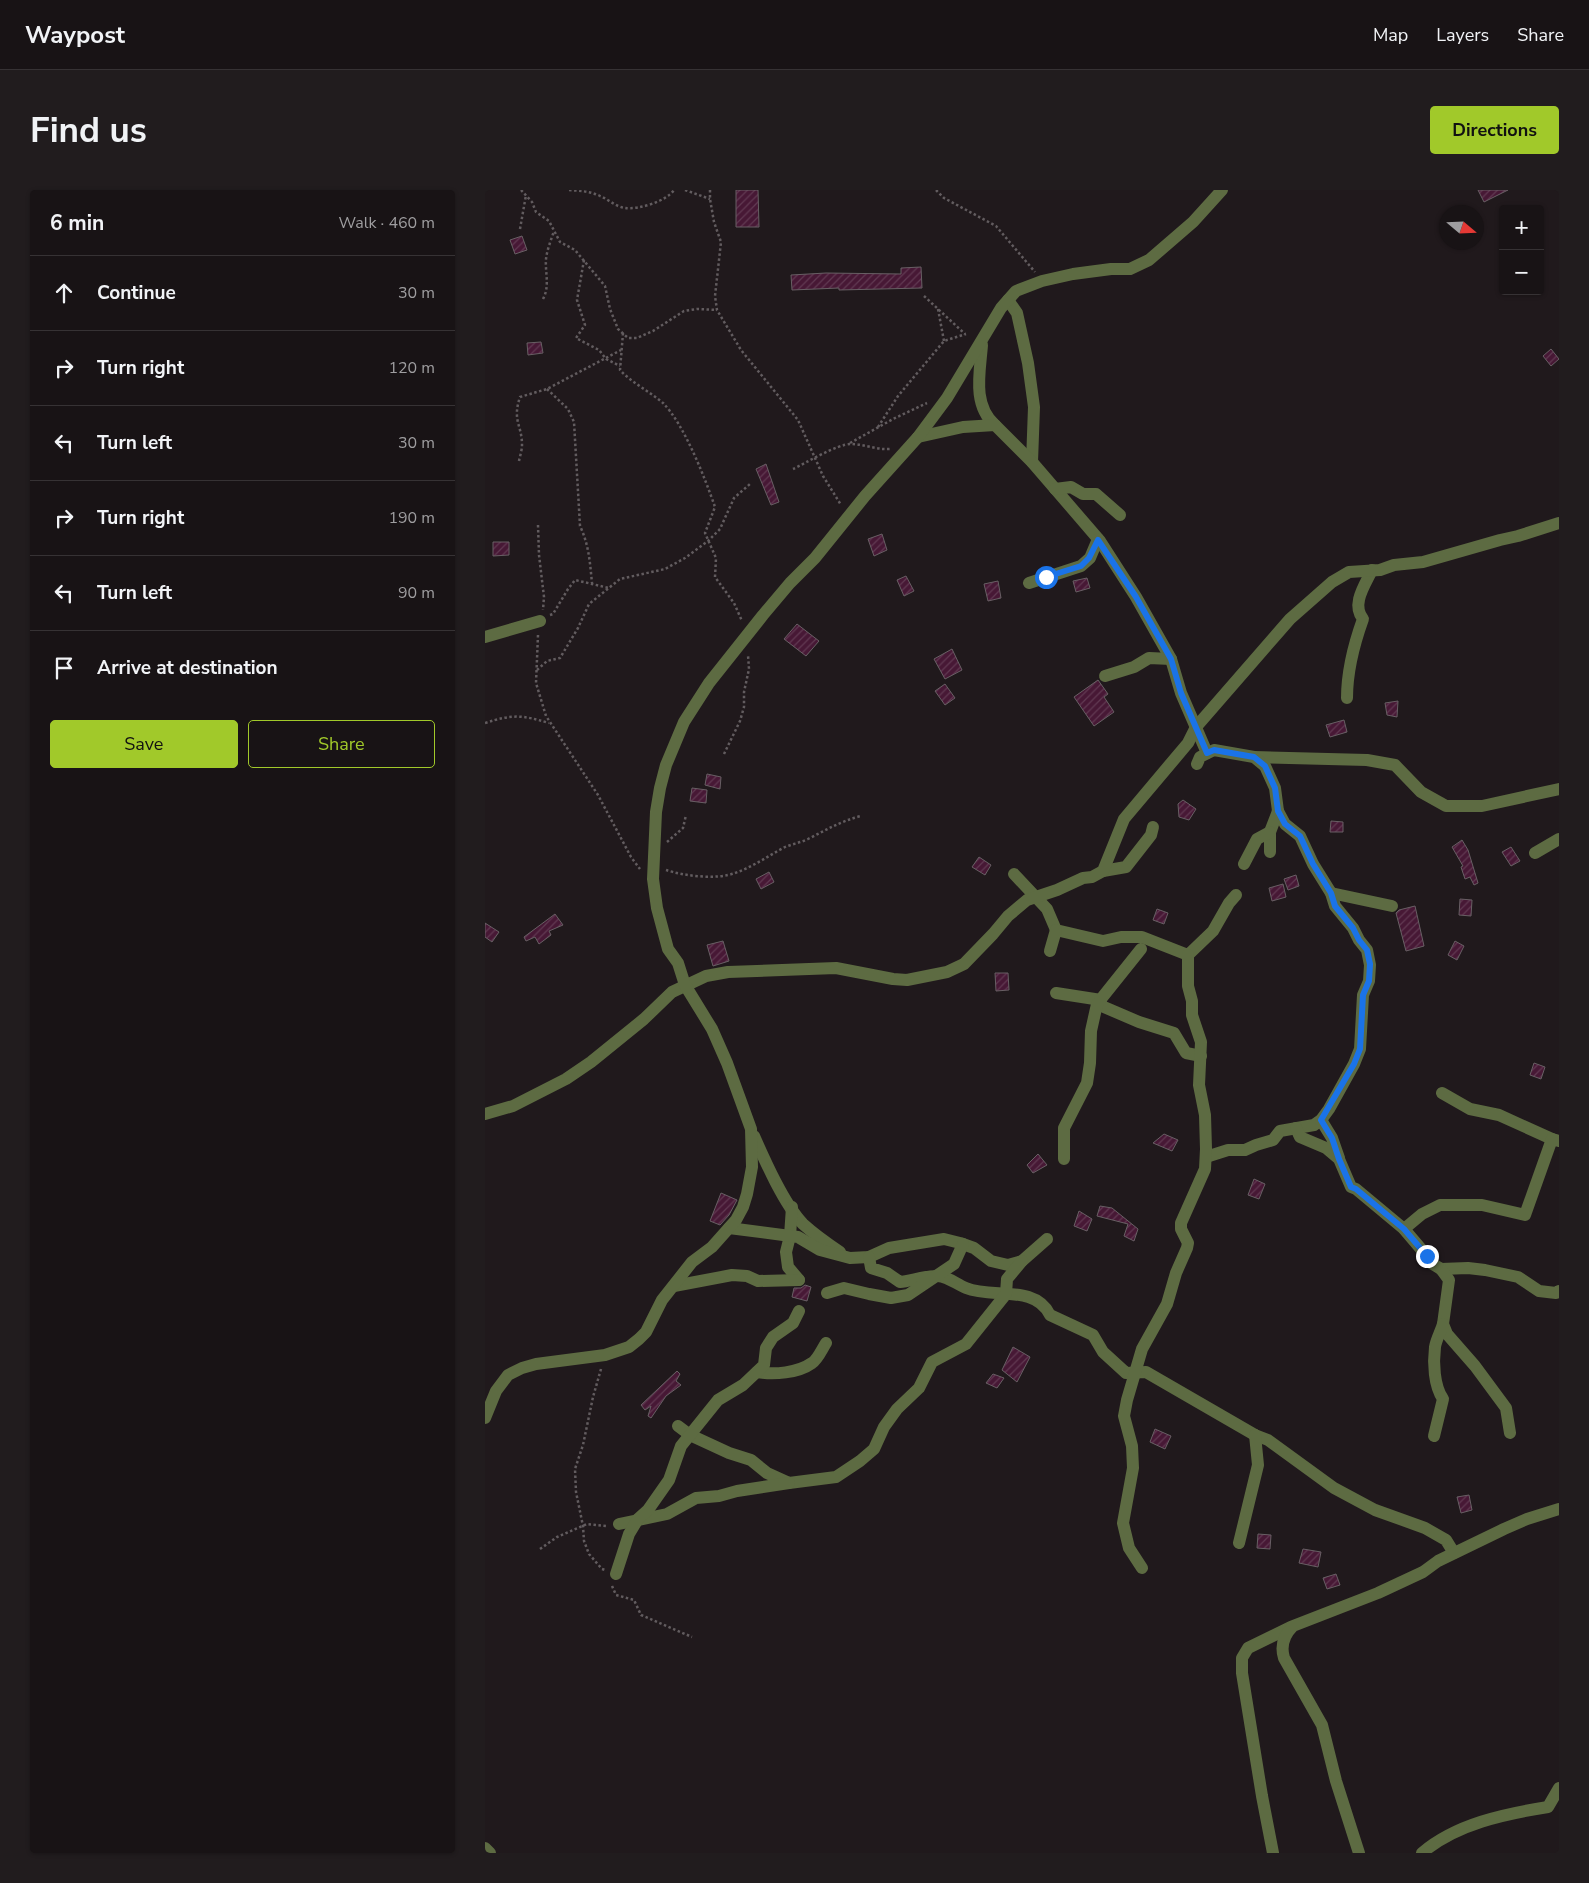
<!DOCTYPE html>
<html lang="en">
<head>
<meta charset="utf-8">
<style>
	:root { --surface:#181315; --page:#211c1e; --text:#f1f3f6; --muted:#9f9ea0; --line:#363234; --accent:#a1c92a }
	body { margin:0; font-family:"Nunito Sans",sans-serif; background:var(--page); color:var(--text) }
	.controls { position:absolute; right:15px; top:15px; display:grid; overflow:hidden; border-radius:5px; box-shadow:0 1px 4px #0004 }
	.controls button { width:45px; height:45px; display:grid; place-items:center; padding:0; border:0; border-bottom:1px solid var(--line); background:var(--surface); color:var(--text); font:25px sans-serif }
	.compass { position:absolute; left:954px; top:15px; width:45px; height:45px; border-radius:50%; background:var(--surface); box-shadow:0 1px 4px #0004; rotate:109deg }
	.stop { position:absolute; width:15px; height:15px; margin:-11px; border:4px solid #1a73e8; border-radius:50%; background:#fff }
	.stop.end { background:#1a73e8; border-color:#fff; box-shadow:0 1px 5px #0008 }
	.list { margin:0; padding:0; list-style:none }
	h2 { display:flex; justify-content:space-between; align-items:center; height:65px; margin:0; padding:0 20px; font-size:21px }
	h2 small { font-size:16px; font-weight:400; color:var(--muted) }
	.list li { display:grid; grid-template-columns:32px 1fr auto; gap:15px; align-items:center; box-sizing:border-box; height:75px; padding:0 20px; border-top:1px solid var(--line) }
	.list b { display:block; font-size:19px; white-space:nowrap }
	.list em { font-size:16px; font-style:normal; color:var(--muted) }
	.actions { display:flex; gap:10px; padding:15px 20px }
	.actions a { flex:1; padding:11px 0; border:1px solid var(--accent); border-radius:5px; text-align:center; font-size:18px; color:var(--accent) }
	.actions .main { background:var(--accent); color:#111 }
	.icon { flex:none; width:28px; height:28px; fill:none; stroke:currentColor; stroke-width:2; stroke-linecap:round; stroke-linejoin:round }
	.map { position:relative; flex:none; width:1074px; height:1663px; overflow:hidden; border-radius:5px }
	header { display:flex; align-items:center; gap:30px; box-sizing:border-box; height:70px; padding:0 25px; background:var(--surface); border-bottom:1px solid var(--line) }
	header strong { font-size:24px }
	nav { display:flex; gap:28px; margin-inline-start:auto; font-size:18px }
	.intro { display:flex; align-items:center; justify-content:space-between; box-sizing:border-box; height:120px; padding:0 30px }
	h1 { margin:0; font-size:35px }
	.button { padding:12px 22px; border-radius:5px; background:var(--accent); color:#111; font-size:18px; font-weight:700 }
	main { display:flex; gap:30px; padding:0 30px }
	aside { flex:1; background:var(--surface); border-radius:5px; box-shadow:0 1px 4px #0004 }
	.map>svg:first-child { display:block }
</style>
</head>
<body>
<header>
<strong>Waypost</strong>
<nav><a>Map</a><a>Layers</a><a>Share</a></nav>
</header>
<div class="intro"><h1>Find us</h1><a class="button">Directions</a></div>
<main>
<aside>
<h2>6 min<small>Walk · 460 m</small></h2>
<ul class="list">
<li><svg class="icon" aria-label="ahead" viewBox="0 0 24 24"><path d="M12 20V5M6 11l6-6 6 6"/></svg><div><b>Continue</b></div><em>30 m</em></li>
<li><svg class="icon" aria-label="right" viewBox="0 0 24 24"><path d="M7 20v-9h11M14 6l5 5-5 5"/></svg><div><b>Turn right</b></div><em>120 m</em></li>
<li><svg class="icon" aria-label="left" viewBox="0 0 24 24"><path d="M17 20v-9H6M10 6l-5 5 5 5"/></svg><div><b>Turn left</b></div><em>30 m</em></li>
<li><svg class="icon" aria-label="right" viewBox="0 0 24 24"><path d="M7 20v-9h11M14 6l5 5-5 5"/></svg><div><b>Turn right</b></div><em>190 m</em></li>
<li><svg class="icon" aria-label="left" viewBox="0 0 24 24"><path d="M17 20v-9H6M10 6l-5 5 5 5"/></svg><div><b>Turn left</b></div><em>90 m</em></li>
<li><svg class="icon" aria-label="arrive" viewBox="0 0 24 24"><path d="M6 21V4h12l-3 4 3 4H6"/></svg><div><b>Arrive at destination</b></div></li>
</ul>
<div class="actions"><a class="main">Save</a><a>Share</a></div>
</aside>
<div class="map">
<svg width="1074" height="1663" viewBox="0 0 1074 1663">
	<defs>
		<pattern id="building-hatch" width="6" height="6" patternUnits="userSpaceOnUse" patternTransform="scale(1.25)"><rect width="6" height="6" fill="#471835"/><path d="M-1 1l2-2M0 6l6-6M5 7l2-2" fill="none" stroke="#613952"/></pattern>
	</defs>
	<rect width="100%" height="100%" fill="#20191c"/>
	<g fill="url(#building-hatch)" stroke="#685f64">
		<path d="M251,0H273L274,37H251Z"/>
		<path d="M993,0H1023L999,12Z"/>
		<path d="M37,46L42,60L30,64L25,50Z"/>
		<path d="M436,77L437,98L354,100V98L307,100L306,85L341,83L416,84V78Z"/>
		<path d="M56,152L58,163L43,165L42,153Z"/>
		<path d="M1066,159L1074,169L1066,176L1058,166Z"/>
		<path d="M281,274L294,312L286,315L271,279Z"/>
		<path d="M397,344L402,360L389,366L383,349Z"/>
		<path d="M8,352H24V365L8,366Z"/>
		<path d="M421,386L429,401L419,406L412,390Z"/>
		<path d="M602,388L605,398L591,402L588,391Z"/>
		<path d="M513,391L516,408L503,411L499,394Z"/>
		<path d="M312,434L334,451L321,466L299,449Z"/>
		<path d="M467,459L477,480L460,489L449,469Z"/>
		<path d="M613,490L623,504L619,507L629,522L609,536L589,507Z"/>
		<path d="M460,494L470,508L460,515L450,501Z"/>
		<path d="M913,511L912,527L902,525L900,513Z"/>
		<path d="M859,530L862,542L845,547L841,535Z"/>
		<path d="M222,584L236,587L235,599L220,595Z"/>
		<path d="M207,598L222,600L221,613L205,611Z"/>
		<path d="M698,610L711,619L704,630L694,627L693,614Z"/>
		<path d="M846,631L858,632V642H845Z"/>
		<path d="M977,650L983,660L993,693L989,695L985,687L980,689L976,677L978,676L967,657Z"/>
		<path d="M1026,657L1035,671L1026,676L1017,662Z"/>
		<path d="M494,667L506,675L500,685L487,677Z"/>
		<path d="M284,682L289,692L276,699L271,689Z"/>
		<path d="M811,685L814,696L803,700L799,689Z"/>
		<path d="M798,694L801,707L787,711L784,698Z"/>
		<path d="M975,709L987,710L986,726L974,725Z"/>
		<path d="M930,716L939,756L921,761L911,723L914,720Z"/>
		<path d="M672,719L683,723L679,734L668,730Z"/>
		<path d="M70,724L78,735L64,741L66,745L54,754L50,747L41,751L39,747Z"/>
		<path d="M0,733L14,742L7,752L0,747Z"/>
		<path d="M238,751L244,771L228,776L222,755Z"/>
		<path d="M970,751L979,756L972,770L963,765Z"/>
		<path d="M510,783H523L524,800L511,801Z"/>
		<path d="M1049,873L1060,877L1056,889L1045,885Z"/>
		<path d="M679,944L693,950L687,961L668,953Z"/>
		<path d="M553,964L562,975L548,983L542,975Z"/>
		<path d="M769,989L780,994L774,1009L763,1005Z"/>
		<path d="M236,1003L252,1010L244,1025L235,1035L225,1031Z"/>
		<path d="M615,1016L627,1018L653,1039L649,1051L639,1046L643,1034L612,1026Z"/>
		<path d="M594,1021L607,1029L602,1041L589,1036Z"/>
		<path d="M320,1095L326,1097L322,1111L307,1107L309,1098H316Z"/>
		<path d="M528,1157L545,1167L532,1192L517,1180Z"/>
		<path d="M192,1181L195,1184L191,1191L196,1195L181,1206L166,1228L163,1226L166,1216L160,1220L156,1215Z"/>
		<path d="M508,1184L519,1188L512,1198L501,1193Z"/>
		<path d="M670,1239L686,1246L680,1259L665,1252Z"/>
		<path d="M984,1305L987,1320L976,1323L972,1307Z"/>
		<path d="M773,1344L786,1345L785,1359L772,1358Z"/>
		<path d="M818,1359L836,1362L833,1377L814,1373Z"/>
		<path d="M851,1384L855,1395L842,1399L838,1388Z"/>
	</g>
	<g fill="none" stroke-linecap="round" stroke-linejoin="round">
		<g stroke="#625c5f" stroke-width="2.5" stroke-dasharray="2.5 2.5" stroke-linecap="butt">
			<path d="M36,0L47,12L51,22L64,31L75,52L90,60L120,96L125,119L133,139L143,148H152L168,141L199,121L212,119L232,120"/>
			<path d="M84,0C95,1 105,1 115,6C123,9 131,17 140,18C153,20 182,11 189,0"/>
			<path d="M200,0L225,9"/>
			<path d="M225,0V9L229,32L236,52L230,106L232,120L256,160L313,230L338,286L356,315"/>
			<path d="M451,0L459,8L511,36L550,82"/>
			<path d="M35,39L41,5"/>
			<path d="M99,70L92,110L100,135L91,148L114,160L121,169L135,176"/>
			<path d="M439,106L480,144"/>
			<path d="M58,109C65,96 60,83 61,69C62,60 66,50 69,41"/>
			<path d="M453,119L459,151"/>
			<path d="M138,143L135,180C147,193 164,201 178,213C199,234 220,288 230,317L220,343L231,368L230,387L249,413L257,431"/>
			<path d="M62,199L83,219L89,232L95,336C104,355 105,373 107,393"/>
			<path d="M393,237L413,206L459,151L481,144"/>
			<path d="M365,253L408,229L442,213"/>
			<path d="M34,271C35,266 37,260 37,255C37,235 27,231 35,207L62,199L136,160"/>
			<path d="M308,279C321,273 352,254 366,254C379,254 391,260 405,259"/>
			<path d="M53,335L54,365L59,407L58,420"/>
			<path d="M65,425L68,424L83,399L90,390L124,398"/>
			<path d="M53,445L51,493L61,526L113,605L146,667L155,679"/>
			<path d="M52,480L62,471L75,468L93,438L104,414L135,389L180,379L200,368L223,351L235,339L249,308L265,294"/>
			<path d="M0,533C28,524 37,525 64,533"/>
			<path d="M239,564L255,531L259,517V502L264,479L263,465"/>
			<path d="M182,652L198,638L201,625"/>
			<path d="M181,680C199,686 232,690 250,683C267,677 282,667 298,658C306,654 315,653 323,649C341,640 356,631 376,626"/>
			<path d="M116,1179L108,1207L98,1255L90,1279L91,1302L98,1336L99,1351L104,1364L117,1379L120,1380"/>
			<path d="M55,1359L72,1347L102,1334L122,1336"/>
			<path d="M127,1396L131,1405L149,1410L156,1425L207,1447"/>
		</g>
		<g stroke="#5d6b42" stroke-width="12">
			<path d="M523,110L532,123L543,173L549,217L547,272"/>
			<path d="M497,155C495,182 487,215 510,235"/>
			<path d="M433,247L478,237L510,235L547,272L615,351L651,407L686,469L696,503L722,563"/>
			<path d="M570,299L586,297L598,304H611L635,325"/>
			<path d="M544,393L596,376L605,368L613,349"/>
			<path d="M0,447L55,431"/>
			<path d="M620,486L649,477L664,468L686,469"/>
			<path d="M862,508C862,481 869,454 878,429C866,414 880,395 887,380"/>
			<path d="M769,567L882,570L910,575L936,602L961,616H997L1074,599"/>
			<path d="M712,574L715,567L729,560L769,567L780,576L790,598L793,621L800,634L815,646L828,674L846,703L850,716L868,738L874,750L882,760L885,775L884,791L878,805L875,859L869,874L844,919L836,930L829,935L795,941L788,950L771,955L760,960H743L721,967"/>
			<path d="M785,662V642L793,621"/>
			<path d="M1050,663L1074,649"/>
			<path d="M759,674L772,649L785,642"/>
			<path d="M618,681L641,677L666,645L668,637"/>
			<path d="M529,684L562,719L571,740L618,751L636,747H657L703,765L728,741L744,713L751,705"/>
			<path d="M846,703L907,716"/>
			<path d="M565,761L571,740"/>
			<path d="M571,803L616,810"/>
			<path d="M612,814L654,832L689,843L701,863L716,866"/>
			<path d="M957,903L985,919L1014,925L1067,949"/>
			<path d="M0,924L28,916L81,889L106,872L159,829L187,802L221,786L243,782L351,778L408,789L422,790L462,782L479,774L508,744L523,726L542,710L572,700L598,688L607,687L618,681L639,629L703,553L711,537L805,429L847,392L864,382L895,380L909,375L938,372L1015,350L1033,346L1074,333"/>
			<path d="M836,930L847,948L854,968"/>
			<path d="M811,938L815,947L841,958L854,969L866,997L871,999L919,1039L942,1066L946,1073L956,1079L983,1078L1000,1080L1033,1087L1054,1101L1071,1103L1074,1101"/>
			<path d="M269,946C280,971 299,1014 318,1034C329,1044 343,1054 355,1062"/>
			<path d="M579,969V938L602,893L605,873L606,841L612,814L656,759"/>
			<path d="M307,1017L305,1046L301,1062L303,1077L314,1090"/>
			<path d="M244,1038L313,1047L335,1060L365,1068L384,1067L404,1058L459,1049L475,1053L489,1058L506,1071L523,1075L537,1071L562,1049"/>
			<path d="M919,1039L937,1024L955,1015H997L1040,1025L1067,949L1074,951"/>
			<path d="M384,1067L386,1078L402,1083L415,1092C425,1091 444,1085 453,1086C464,1087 471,1094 481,1098C507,1109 550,1094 565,1125L608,1145L618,1162L641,1183L661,1182L770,1245L783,1250L849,1298L890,1320L940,1338L961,1350L969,1363"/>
			<path d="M956,1079L964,1090L958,1134L962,1144L990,1176L1021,1218L1025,1243"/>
			<path d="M189,1096L247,1085L262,1086L273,1091L314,1090"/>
			<path d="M342,1103L359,1098L384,1104L406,1108L423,1105L469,1074L478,1054"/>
			<path d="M272,1182C289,1185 313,1183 327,1173C333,1169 337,1159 341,1153"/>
			<path d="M0,1228L11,1201L23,1185L37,1178L51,1174L120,1165L144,1157L154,1149L161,1142L177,1110L207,1072L227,1057L251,1030L258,1017L262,1004L267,977L266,939L242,873L227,839L200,795L193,773L183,759L172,718L168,689L171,622L175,598L181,575L199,532L224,493L278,425L305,393L330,368L380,306L433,247L462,208L516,118L531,101L557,91L588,84L626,79H645L664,70L708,32L737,0"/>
			<path d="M193,1236L205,1245L244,1263L266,1270L282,1283L304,1293L351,1287L375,1271L389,1259L399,1237L412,1219L434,1198L447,1172L481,1154L521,1104L522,1089L537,1071"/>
			<path d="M949,1246L958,1209C949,1196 948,1173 950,1157C951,1150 956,1141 958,1134"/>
			<path d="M134,1334L182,1324L211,1308L234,1306L252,1301L304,1293"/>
			<path d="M754,1353L773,1275L770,1245"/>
			<path d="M657,1378L644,1358L638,1333L648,1278L647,1256L639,1226L642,1210L657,1159L682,1114L691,1083L702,1058L703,1053L696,1039V1033L720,979L721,959L720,925L714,895L716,852L707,825V811L703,796V765"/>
			<path d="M131,1384L144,1344L153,1329L163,1320L184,1290L196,1256L233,1210L258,1195L279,1175L281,1158L288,1147L308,1133L314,1121"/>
			<path d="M0,1658L5,1663"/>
			<path d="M788,1663L777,1606L757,1483V1468L763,1458L806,1437"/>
			<path d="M874,1663L851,1591L837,1535L799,1468C795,1455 799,1445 808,1436L893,1403L938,1382L953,1371L1019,1339L1042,1329L1074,1319"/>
			<path d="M937,1663C971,1634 1019,1624 1063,1617L1074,1598"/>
		</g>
	</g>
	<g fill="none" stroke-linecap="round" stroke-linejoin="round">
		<path stroke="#1a73e8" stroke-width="6" d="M561,387L596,376L604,368L613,350L651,407L686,469L696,503L722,563L729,560L769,567L780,576L790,598L793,621L800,634L815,646L828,674L846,703L850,716L868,738L874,750L882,760L885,774L884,791L878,805L875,859L869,874L836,930L847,948L854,969L866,997L871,999L919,1039L942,1066"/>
	</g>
</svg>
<div class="controls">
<button>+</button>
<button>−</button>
</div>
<svg class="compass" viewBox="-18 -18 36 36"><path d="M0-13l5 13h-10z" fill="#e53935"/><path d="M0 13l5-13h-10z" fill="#9f9ea0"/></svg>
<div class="stop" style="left:561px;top:387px"></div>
<div class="stop end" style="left:942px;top:1066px"></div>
</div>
</main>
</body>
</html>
